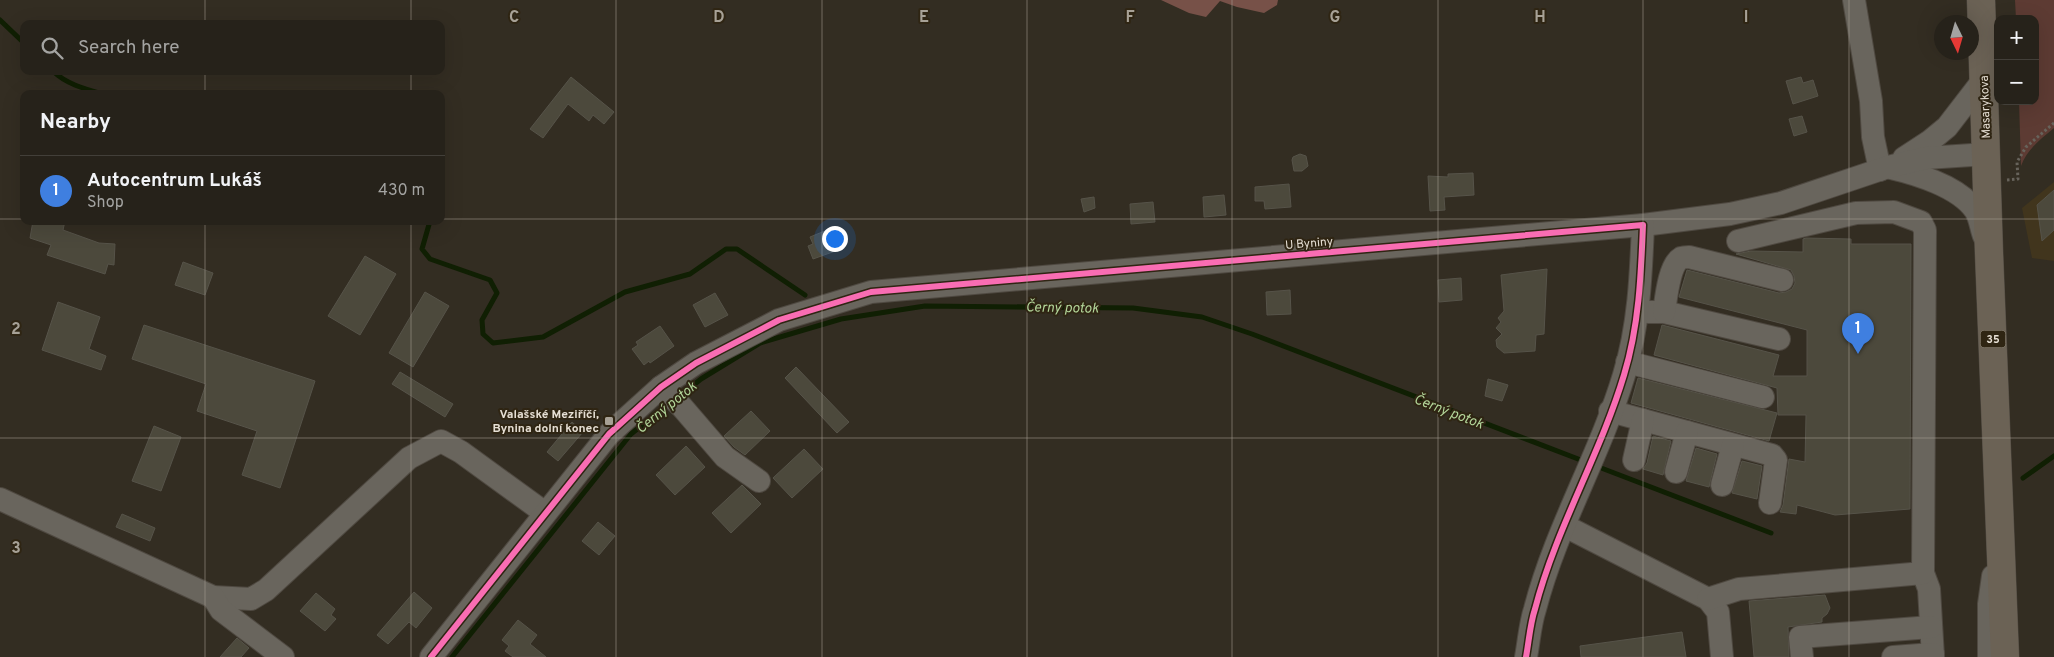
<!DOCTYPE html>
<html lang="en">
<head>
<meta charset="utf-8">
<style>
	:root { --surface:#26221a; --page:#2e2a23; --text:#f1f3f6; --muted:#a4a4a2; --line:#423f39; --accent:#8bbbb9 }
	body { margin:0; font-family:Overpass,sans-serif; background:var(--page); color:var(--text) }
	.controls { position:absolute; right:15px; top:15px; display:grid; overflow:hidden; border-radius:10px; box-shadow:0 5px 20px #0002 }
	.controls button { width:45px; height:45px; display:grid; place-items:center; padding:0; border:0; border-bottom:1px solid var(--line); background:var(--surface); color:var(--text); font:25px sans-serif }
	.compass { position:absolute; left:1934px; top:15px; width:45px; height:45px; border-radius:50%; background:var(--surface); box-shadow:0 5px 20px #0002; rotate:175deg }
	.you { position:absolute; left:834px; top:238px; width:18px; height:18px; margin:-12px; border:4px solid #fff; border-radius:50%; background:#1a73e8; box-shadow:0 0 0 8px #1a73e833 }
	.badge { display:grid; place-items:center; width:32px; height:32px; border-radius:50%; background:var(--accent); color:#fff; font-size:16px; font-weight:700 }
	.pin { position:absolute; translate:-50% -41px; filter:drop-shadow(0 1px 2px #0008) }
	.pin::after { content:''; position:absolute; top:26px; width:18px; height:15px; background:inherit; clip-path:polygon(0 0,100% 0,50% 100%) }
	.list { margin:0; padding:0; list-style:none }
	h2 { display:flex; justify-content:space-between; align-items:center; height:65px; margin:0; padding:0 20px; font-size:21px }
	h2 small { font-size:16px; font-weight:400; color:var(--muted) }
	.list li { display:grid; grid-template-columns:32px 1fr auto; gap:15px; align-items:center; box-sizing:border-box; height:70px; padding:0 20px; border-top:1px solid var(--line) }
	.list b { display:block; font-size:19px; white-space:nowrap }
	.list p { margin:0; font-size:16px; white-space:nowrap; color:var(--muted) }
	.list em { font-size:16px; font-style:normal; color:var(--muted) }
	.icon { flex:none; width:28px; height:28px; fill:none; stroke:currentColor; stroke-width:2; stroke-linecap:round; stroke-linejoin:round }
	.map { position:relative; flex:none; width:2054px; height:657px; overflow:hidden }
	.search { position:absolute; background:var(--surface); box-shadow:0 5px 20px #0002; left:20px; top:20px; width:425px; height:55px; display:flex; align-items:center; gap:12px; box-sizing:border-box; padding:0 18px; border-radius:10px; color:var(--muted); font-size:19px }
	.panel { position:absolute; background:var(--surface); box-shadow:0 5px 20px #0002; left:20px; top:90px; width:425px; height:135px; border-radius:10px }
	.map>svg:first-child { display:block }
</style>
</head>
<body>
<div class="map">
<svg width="2054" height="657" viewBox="0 0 2054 657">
	<rect width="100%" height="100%" fill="#332d22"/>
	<path fill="#41351d" d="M2054,182V261L2032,258L2022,208Z"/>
	<path fill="#5d3b33" d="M2015,0H2054V128C2040,140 2027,149 2021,166L2019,101H2035V19H2016Z"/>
	<path fill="#775148" d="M1161,0H1278L1277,5L1264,13L1237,7L1220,1L1206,17L1189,13Z"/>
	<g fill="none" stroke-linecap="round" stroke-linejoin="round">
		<g stroke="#101f03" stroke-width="5">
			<path d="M0,20L24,43"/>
			<path d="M53,71C66,84 85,89 103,94"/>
			<path d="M430,221L422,249L430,259L490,280L497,293L482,320L483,334L493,343L543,337L625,292L690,274L726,249H737L805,295"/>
			<path d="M680,396L701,379L760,343L841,319L925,306L1133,308L1202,317L1252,334L1586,462"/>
			<path d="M1596,466L1771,533"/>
			<path d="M2023,478L2054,456"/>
			<path d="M452,657L631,434L669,404"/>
		</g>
	</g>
	<g fill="#4c493c" stroke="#565349">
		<path d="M571,77L614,112L604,124L593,115L589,121L568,104L543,138L530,129Z"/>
		<path d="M1801,77L1803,83L1813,80L1818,96L1793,104L1786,81Z"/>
		<path d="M1802,116L1807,132L1794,136L1789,119Z"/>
		<path d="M1300,154L1306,156L1308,166L1302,171H1294L1292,160L1293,157Z"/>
		<path d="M1473,173L1474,195L1444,197L1445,210L1430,211L1428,176L1448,177V174Z"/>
		<path d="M1289,184L1291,207L1265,209L1264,201H1255V187Z"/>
		<path d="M2054,190V230L2042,241L2037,205Z"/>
		<path d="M1224,195L1226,215L1204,217L1203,197Z"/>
		<path d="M1094,197L1095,208L1084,212L1081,199Z"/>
		<path d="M1153,202L1155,222L1131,224L1130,204Z"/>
		<path d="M33,221H65L63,230L99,243L115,244L114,265L108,264L105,274L47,255L51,245L30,238Z"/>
		<path d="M832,228L841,249L813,259L808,246L813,244L810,237Z"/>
		<path d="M1806,238L1851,239V244H1911L1910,509L1835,515L1797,505L1796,514L1780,512L1783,505L1789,459L1805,462L1806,415H1778L1777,388L1654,355L1662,325L1779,355L1773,376H1807V330L1679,297L1687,270L1779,293L1786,292L1792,289L1795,283L1794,276L1791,270L1736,254L1751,251L1803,252V239Z"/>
		<path d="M365,256L396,274L360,335L328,316Z"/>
		<path d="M183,262L213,273L205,295L175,285Z"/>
		<path d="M1547,269L1544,334L1536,335L1535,351L1504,353L1497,347L1496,340L1502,334L1496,328L1501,322L1498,318L1504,311L1501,275Z"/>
		<path d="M1461,278L1462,300L1439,302L1438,280Z"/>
		<path d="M1290,290L1291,314L1267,315L1266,292Z"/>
		<path d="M425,292L449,306L413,367L389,353Z"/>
		<path d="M715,293L728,315L705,327L693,305Z"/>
		<path d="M58,302L100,317L89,349L106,356L101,370L42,350Z"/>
		<path d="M144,325L315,381L280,488L242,475L257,431L197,411L206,384L132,359Z"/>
		<path d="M660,326L674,346L650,363L649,361L644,365L632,349L638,345L636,342Z"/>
		<path d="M796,367L849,422L837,433L785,378Z"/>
		<path d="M400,372L453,404L445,417L392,384Z"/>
		<path d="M1638,378L1777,413L1769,441L1631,403Z"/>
		<path d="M1488,379L1508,385L1502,401L1485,396Z"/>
		<path d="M751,411L770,431L745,455L734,447L724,436Z"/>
		<path d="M572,422L583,432L558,461L547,452Z"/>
		<path d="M154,426L181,437L161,491L132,481Z"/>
		<path d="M1653,436L1671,441L1663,475L1643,469L1647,463Z"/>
		<path d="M686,446L705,467L675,495L656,475Z"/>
		<path d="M1696,448L1717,454L1709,487L1686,481Z"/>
		<path d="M804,449L823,469L792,498L773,478Z"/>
		<path d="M1742,461L1762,466L1757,499L1732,493Z"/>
		<path d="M742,485L761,504L731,533L712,513Z"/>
		<path d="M122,514L155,528L150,541L116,527Z"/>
		<path d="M598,522L615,536L599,555L582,541Z"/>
		<path d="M414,592L432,608L416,628L409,622L388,644L377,635Z"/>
		<path d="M316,593L335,609L331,615L336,619L325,631L300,611Z"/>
		<path d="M1825,595L1830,608L1827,614L1822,618V622L1788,627L1789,657H1754L1749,601Z"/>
		<path d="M518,620L537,635L530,644L546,657H513L505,651L509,646L502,640Z"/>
		<path d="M1682,632L1686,657H1581L1580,646Z"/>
		<path d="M237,638L249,648L241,657H220Z"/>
	</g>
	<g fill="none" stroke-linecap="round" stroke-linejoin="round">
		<g stroke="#4f4941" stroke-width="24">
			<g id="minor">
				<path d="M1854,0L1871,101L1873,137L1880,170"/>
				<path d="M1904,158L1930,141L1947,127L1984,79"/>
				<path d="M1891,168C1917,174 1959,187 1975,210C1980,217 1981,229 1984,236"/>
				<path d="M1648,312H1664L1779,339"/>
				<path d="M1664,312C1666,299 1669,265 1681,258C1684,257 1687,257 1689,257L1782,280"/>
				<path d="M1627,362L1763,397"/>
				<path d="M661,387L682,407L725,457L759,481"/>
				<path d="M1610,411L1772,455L1776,460L1770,503"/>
				<path d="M1634,460L1643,420"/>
				<path d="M1676,472L1687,432"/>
				<path d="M1722,485L1733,445"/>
				<path d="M0,499L213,597L251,599L266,590L409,458L441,441L461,452L545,513"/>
				<path d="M1565,526L1708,599L1718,612L1722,657"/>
				<path d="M1923,573L1929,589L1933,657"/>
				<path d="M213,597L221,610L283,657"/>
				<path d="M1708,599L1739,589L1923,573L1925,230L1921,222L1894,212L1856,213L1738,241"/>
				<path d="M431,657L609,434L661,387L696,363L779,320L871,292L1643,225L1730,214L1781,203L1888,167L1926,158L1987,154"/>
				<path d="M1526,657C1529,641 1530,624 1535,609C1556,528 1600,455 1624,375C1639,326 1641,275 1643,225"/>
				<path d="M1802,657L1800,637L1931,627"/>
				<path d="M1893,657L1933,654"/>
				<path d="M1989,657V604L1993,576"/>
			</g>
		</g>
		<g stroke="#4f4941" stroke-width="29">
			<path id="major" d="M1981,0L1989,253L2005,657"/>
		</g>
		<path stroke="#67635b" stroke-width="3" stroke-dasharray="2.5 2.5" stroke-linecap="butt" d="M2007,180L2018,179L2017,162L2026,147L2054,123"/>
		<use href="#minor" stroke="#69655d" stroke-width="22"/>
		<use href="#major" stroke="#6b6255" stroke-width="28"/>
		<g stroke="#2f2513" stroke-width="9">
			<path id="cycleway" d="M431,657L609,434L661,387L696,363L779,320L871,292L1643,225C1641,275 1639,326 1624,375C1600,455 1556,528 1535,609C1530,624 1529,641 1526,657"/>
		</g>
		<use href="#cycleway" stroke="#f96db3" stroke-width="6"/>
	</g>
	<path fill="none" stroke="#a7a196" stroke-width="1" stroke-opacity="0.55" d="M205,0V24M411,0V24M616,0V657M822,0V657M1027,0V657M1232,0V657M1438,0V657M1643,0V657M1849,0V657M205,71V94M411,71V94M0,219H24M441,219H2054M205,221V657M411,221V657M0,438H2054"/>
	<rect fill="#a7a196" stroke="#2f2513" stroke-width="2" x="604" y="416" width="10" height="10" rx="2.5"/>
	<g text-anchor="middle" stroke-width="4" stroke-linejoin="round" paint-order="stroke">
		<rect fill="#2f2513" stroke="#afa79a" stroke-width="1" x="1980.5" y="330.5" width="25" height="17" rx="4"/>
		<g font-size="11" font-weight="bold" fill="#e6dfd4">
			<text x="1993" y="343">35</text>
		</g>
		<g font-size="12" fill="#e6dfd4" stroke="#2f2513">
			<text transform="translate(1985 107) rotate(-92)" y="4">Masarykova</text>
			<text transform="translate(1309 243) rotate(-5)" y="4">U Byniny</text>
		</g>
		<g font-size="12" font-weight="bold" fill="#e6dfd4" stroke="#2f2513" text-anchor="end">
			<text x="599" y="418">Valašské Meziříčí,<tspan x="599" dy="14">Bynina dolní konec</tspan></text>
		</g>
		<g font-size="14" font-style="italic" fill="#b3d69a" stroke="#2f2513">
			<text transform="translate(1062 307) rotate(1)" y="5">Černý potok</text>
			<text transform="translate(666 407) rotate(-39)" y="5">Černý potok</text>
			<text transform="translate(1449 411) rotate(21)" y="5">Černý potok</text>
		</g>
	</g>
	<g font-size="16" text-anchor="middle" font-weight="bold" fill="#a7a196" stroke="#2f2513" stroke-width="4" stroke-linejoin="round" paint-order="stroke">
		<text x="514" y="22">C</text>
		<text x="719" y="22">D</text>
		<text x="924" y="22">E</text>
		<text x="1130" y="22">F</text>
		<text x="1335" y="22">G</text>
		<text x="1540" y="22">H</text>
		<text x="1746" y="22">I</text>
		<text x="16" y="334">2</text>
		<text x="16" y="553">3</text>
	</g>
</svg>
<div class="controls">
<button>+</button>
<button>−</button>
</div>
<svg class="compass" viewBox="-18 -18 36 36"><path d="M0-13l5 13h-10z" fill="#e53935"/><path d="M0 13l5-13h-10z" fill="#a4a4a2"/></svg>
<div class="you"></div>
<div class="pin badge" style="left:1858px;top:354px;background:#3f7fe0">1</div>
<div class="search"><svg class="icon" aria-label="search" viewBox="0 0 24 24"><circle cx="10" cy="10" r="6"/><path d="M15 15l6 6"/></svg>Search here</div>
<section class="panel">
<h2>Nearby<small></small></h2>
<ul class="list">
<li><span class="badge" style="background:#3f7fe0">1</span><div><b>Autocentrum Lukáš</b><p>Shop</p></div><em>430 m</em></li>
</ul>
</section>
</div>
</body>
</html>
